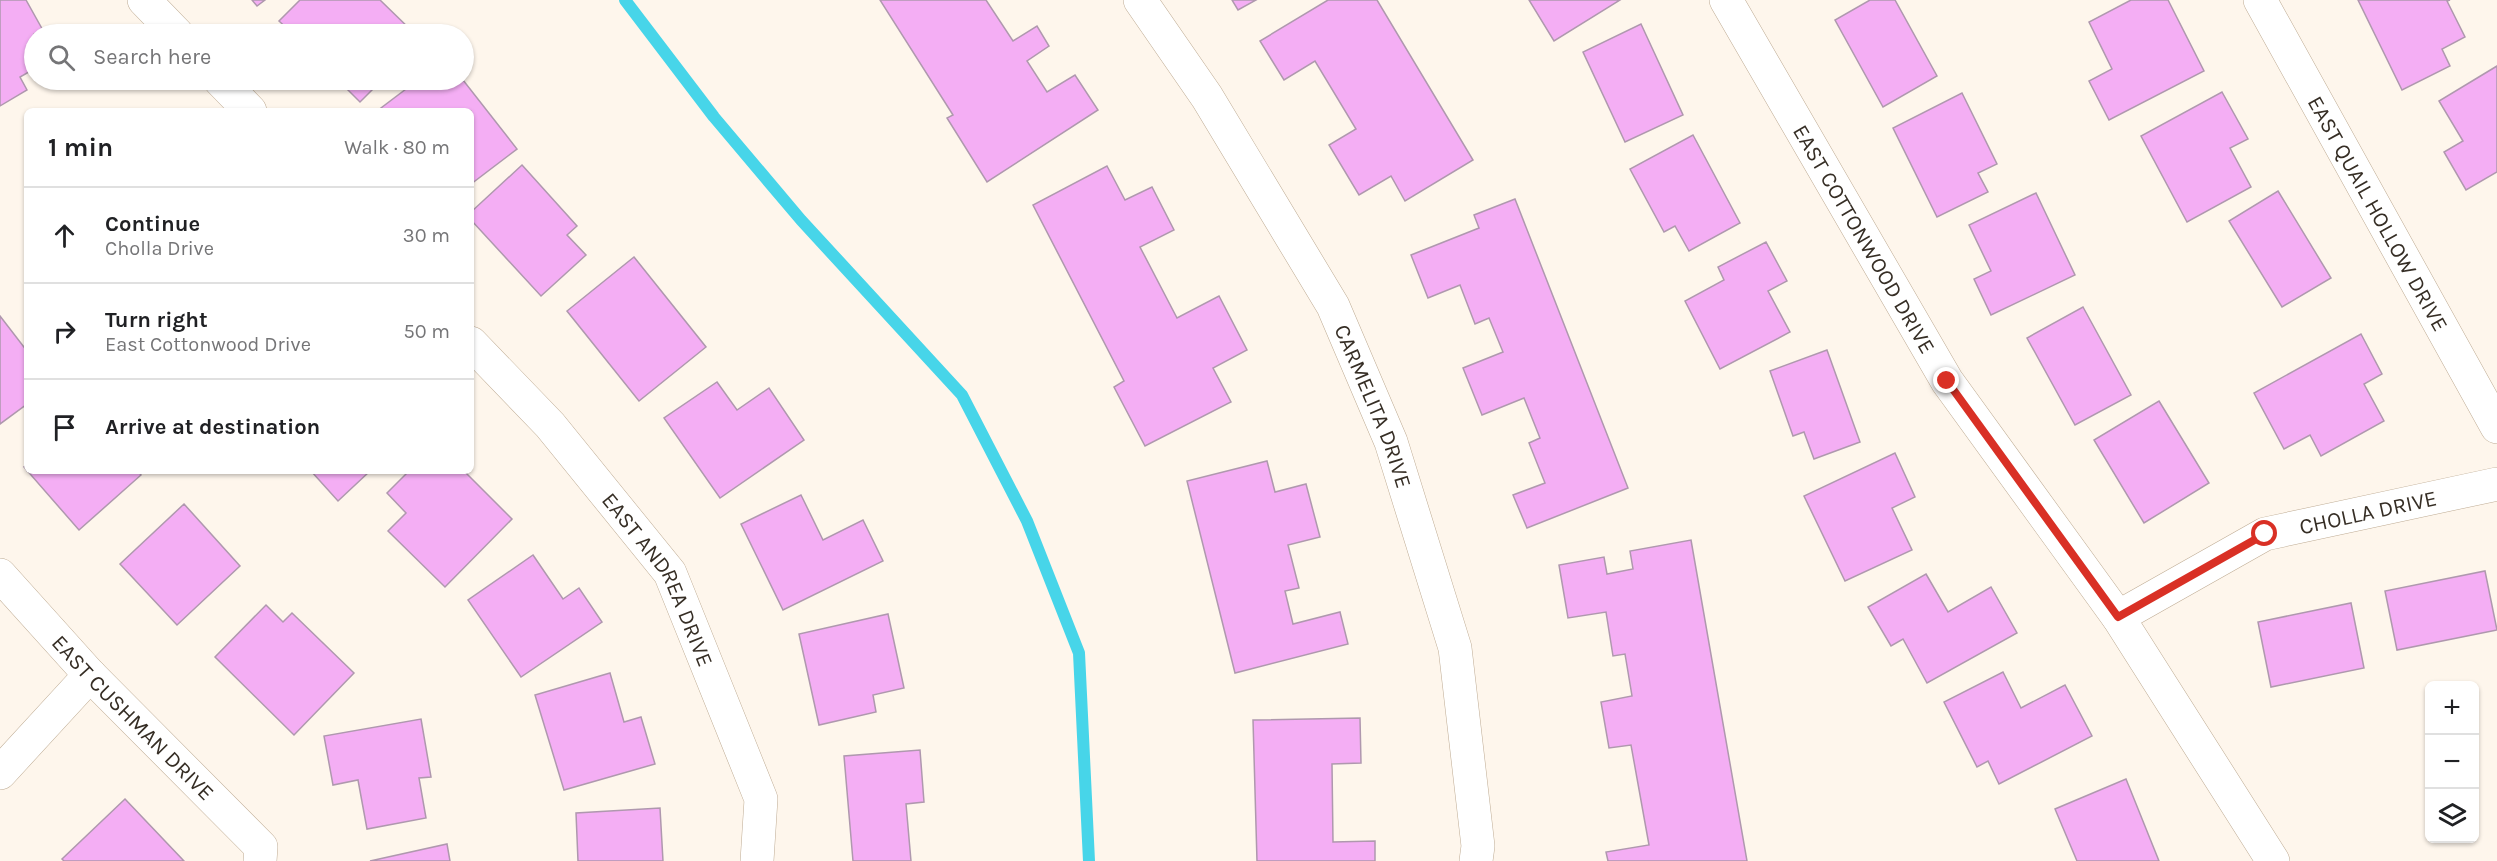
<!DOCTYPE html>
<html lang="en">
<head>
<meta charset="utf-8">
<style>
	:root { --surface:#fff; --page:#f6f6f6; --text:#202124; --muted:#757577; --line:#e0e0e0 }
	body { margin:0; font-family:Karla,sans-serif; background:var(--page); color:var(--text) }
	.controls { position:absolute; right:18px; bottom:18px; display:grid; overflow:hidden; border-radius:9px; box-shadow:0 2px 4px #0004 }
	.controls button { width:54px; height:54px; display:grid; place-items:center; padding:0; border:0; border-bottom:2px solid var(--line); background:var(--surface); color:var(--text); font:30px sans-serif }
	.stop { position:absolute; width:18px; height:18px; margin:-14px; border:4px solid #d93025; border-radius:50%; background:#fff }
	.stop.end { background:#d93025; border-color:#fff; box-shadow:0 2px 6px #0008 }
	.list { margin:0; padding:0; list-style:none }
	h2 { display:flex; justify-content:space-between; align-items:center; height:78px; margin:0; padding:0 24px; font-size:26px }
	h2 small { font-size:20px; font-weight:400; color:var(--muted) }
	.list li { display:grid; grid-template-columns:39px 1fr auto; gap:18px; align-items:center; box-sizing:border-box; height:96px; padding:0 24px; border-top:2px solid var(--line) }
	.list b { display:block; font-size:22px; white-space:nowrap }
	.list p { margin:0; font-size:20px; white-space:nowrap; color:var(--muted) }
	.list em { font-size:20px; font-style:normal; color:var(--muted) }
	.icon { flex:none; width:33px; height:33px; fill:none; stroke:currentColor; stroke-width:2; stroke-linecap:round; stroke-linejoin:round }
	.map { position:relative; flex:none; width:2497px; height:861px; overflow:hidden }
	.search { position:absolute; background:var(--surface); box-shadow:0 2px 4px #0004; left:24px; top:24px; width:450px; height:66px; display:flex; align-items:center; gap:15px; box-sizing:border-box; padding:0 21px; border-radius:33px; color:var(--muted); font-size:22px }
	.panel { position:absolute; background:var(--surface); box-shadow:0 2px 4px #0004; left:24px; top:108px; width:450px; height:366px; border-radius:9px }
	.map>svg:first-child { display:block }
</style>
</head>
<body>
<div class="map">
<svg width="2497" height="861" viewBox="0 0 2497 861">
	<rect width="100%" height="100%" fill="#fef6ec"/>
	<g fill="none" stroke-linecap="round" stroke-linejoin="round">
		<path stroke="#47d5e9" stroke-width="12" d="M625,0L714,117L801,220L962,395L1027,521L1079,653L1089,861"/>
	</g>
	<g fill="#f4aef4" stroke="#af98ae" stroke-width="1.5">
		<path d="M0,0H26L45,34H34V69L20,77L27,90L0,106Z"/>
		<path d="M252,0H265L257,6Z"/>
		<path d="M300,0H380L415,34H293L279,21Z"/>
		<path d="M880,0H986L1013,41L1037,26L1049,46L1027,61L1047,92L1075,75L1098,110L987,182L947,118L953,115Z"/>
		<path d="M1232,0H1256L1238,10Z"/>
		<path d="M1328,0H1377L1473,160L1405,201L1391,176L1359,195L1329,145L1356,129L1315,61L1284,80L1260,41Z"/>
		<path d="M1529,0H1620L1554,41Z"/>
		<path d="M1870,0H1895L1937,76L1883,107L1835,20Z"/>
		<path d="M2131,0H2168L2204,71L2109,120L2089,81L2112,69L2089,22Z"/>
		<path d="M2358,0H2450L2447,1L2465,37L2442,49L2450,66L2402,90Z"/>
		<path d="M1641,24L1683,115L1625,142L1583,52Z"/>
		<path d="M2497,66V172L2466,190L2444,152L2463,141L2439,101Z"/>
		<path d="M338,80H382L360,102Z"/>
		<path d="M418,80H463L517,149L471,184V111H377Z"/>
		<path d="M2222,92L2248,139L2230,148L2251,187L2187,222L2141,136Z"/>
		<path d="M1962,93L1997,164L1978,173L1988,192L1937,217L1893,128Z"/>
		<path d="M1693,135L1740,223L1689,251L1675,226L1664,232L1630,169Z"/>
		<path d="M522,165L577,226L567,235L586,255L541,296L471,220V212Z"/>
		<path d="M1107,166L1125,200L1152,187L1174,230L1140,247L1177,318L1219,296L1247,350L1213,368L1231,402L1145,446L1114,387L1124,381L1033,205Z"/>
		<path d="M2278,191L2331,278L2282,307L2229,221Z"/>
		<path d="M2036,193L2075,275L1991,315L1974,279L1991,271L1969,225Z"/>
		<path d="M1515,199L1628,488L1527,528L1513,495L1545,483L1529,443L1540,438L1524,398L1482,415L1463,368L1503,352L1489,318L1475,324L1460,285L1428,298L1411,255L1479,228L1474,215Z"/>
		<path d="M1766,242L1787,281L1768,291L1790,332L1720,369L1685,301L1724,280L1718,267Z"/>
		<path d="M634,257L706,347L639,401L567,311Z"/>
		<path d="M2083,307L2131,395L2075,425L2027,338Z"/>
		<path d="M0,316L27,351V404L0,424Z"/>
		<path d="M2361,334L2382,374L2364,384L2384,421L2321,456L2310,435L2284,449L2254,393Z"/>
		<path d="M1827,350L1860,442L1814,459L1804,432L1793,436L1770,371Z"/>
		<path d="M717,382L737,410L769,388L804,440L720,498L664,418Z"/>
		<path d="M2159,401L2209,483L2144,523L2094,440Z"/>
		<path d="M1895,453L1915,497L1892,508L1912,550L1845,581L1804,496Z"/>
		<path d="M1267,461L1275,492L1306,484L1320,537L1288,545L1299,588L1285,591L1293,624L1340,612L1348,644L1235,673L1187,481Z"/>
		<path d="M27,465V471H138L141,475L79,530L24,467Z"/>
		<path d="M311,471H370L338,501Z"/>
		<path d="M409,471H464L512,519L445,587L388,531L406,513L387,493Z"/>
		<path d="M801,495L823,540L863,520L883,561L783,610L741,524Z"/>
		<path d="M184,504L240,566L177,625L120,564Z"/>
		<path d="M1691,540L1747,861H1608L1606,852L1649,845L1631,745L1609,748L1601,702L1632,696L1625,654L1613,656L1606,612L1568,618L1559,565L1604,557L1607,574L1633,569L1630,551Z"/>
		<path d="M533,555L563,599L579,588L602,622L521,677L468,600Z"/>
		<path d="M2485,571L2497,630L2397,650L2385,591Z"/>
		<path d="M1926,574L1948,612L1991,587L2017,633L1927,683L1903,639L1891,646L1868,607Z"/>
		<path d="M2351,603L2364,668L2271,687L2258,622Z"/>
		<path d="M266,605L283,622L292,613L354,673L294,735L215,657Z"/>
		<path d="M888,614L904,688L873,695L876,712L819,725L799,634Z"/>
		<path d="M2003,672L2021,708L2065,685L2092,736L1999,784L1988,761L1977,767L1944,702Z"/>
		<path d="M610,673L624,722L641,717L655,764L564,790L535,695Z"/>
		<path d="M1360,718L1361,763L1332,764L1333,842L1375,841V861H1257L1253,720Z"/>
		<path d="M421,719L431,777L419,778L426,818L367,829L358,780L333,785L324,736Z"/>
		<path d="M920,750L924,802L906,804L911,861H853L844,756Z"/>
		<path d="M2126,779L2159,861H2077L2055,809Z"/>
		<path d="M125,799L184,861H64L62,859Z"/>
		<path d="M660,808L663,861H578L576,813Z"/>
		<path d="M447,844L450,861H370Z"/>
	</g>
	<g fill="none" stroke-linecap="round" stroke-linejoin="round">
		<g stroke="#beab93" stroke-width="34">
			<g id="minor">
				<path d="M144,0L177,34"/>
				<path id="s1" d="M1140,0L1207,97L1333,306L1391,442L1455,648L1478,846L1476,861"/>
				<path id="s2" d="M1726,0L1947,381L2118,617L2273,861"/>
				<path id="s3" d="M2260,0L2497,427"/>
				<path d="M220,80L250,111"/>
				<path id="s4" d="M471,343L550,425L670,573L761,799L757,861"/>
				<path id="s5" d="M0,575L90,675L261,847L260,861"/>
				<path id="s6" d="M2118,617L2265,534L2497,484"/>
				<path d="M0,773L90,675"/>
			</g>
		</g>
		<use href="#minor" stroke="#fff" stroke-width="33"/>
	</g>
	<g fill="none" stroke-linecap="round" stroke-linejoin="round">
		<path stroke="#d93025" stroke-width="8" d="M1947,381L2118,617L2265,534"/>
	</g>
	<g text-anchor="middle" stroke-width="4.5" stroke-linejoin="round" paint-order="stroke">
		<g font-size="22" fill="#362e25" stroke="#fff">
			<text dy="8" stroke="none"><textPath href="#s3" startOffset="244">EAST QUAIL HOLLOW DRIVE</textPath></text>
			<text dy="8" stroke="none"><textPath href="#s2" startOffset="276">EAST COTTONWOOD DRIVE</textPath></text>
			<text dy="8" stroke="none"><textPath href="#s1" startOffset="470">CARMELITA DRIVE</textPath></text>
			<text dy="8" stroke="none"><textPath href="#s6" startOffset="274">CHOLLA DRIVE</textPath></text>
			<text dy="8" stroke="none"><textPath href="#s4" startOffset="304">EAST ANDREA DRIVE</textPath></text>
			<text dy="8" stroke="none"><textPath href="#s5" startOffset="195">EAST CUSHMAN DRIVE</textPath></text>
		</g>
	</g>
</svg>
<div class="controls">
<button>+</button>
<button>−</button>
<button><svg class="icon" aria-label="layers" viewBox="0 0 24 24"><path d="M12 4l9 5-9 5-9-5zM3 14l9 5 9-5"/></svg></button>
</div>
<div class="stop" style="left:2265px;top:534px"></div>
<div class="stop end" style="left:1947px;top:381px"></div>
<div class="search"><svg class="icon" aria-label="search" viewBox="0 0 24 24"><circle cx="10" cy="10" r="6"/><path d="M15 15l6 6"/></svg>Search here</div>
<section class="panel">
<h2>1 min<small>Walk · 80 m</small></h2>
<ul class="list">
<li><svg class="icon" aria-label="ahead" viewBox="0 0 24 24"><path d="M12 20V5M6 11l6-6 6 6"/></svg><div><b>Continue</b><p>Cholla Drive</p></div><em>30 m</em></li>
<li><svg class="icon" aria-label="right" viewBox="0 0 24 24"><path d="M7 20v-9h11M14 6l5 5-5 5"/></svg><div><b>Turn right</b><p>East Cottonwood Drive</p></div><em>50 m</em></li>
<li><svg class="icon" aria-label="arrive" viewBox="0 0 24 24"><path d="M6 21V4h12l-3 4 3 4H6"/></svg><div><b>Arrive at destination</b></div></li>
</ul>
</section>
</div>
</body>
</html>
